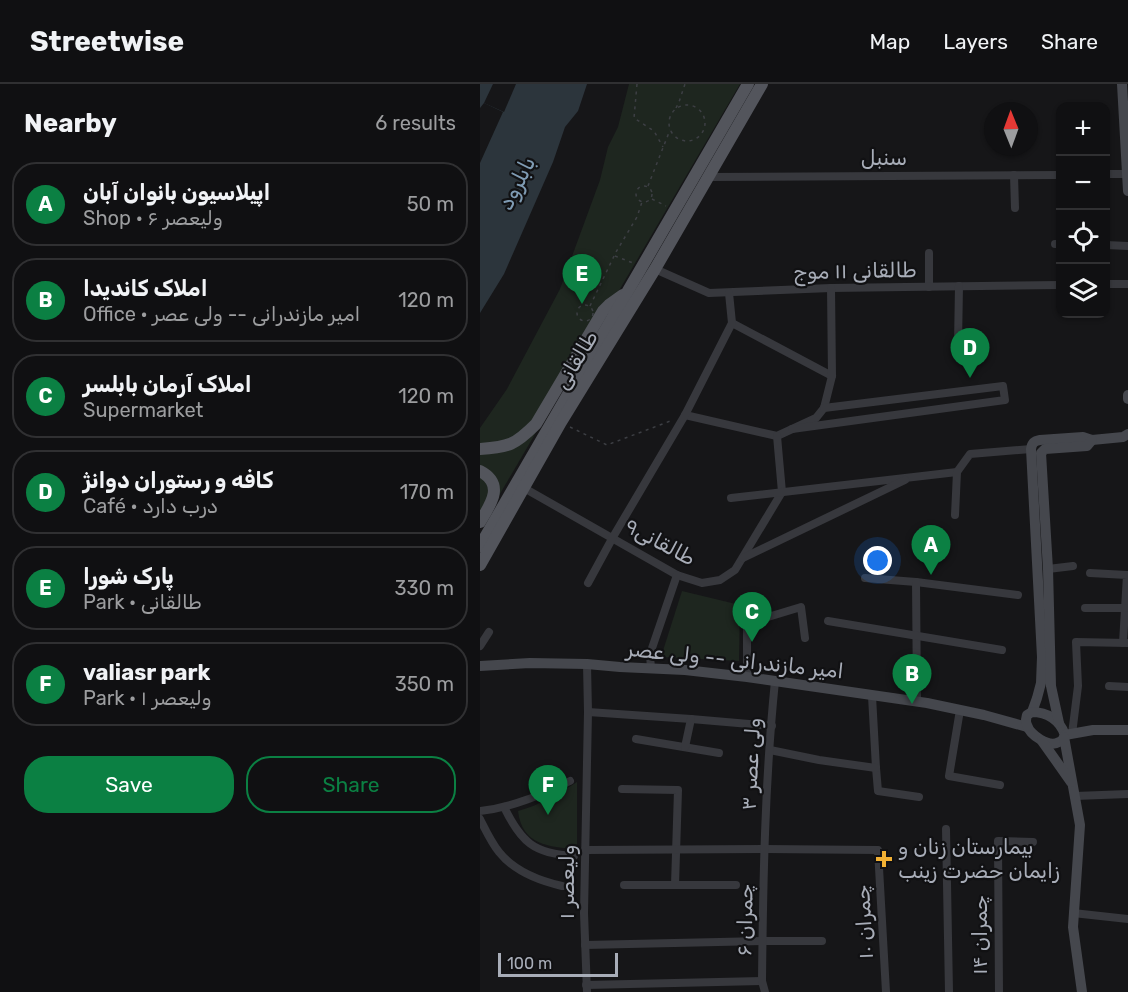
<!DOCTYPE html>
<html lang="en">
<head>
<meta charset="utf-8">
<style>
	:root { --surface:#101012; --page:#19191b; --text:#f1f3f6; --muted:#9c9d9f; --line:#303032; --accent:#0b8043 }
	body { margin:0; font-family:Rubik,Vazirmatn,sans-serif; background:var(--page); color:var(--text) }
	.controls { position:absolute; right:18px; top:18px; display:grid; overflow:hidden; border-radius:12px; box-shadow:0 2px 4px #0004 }
	.controls button { width:54px; height:54px; display:grid; place-items:center; padding:0; border:0; border-bottom:2px solid var(--line); background:var(--surface); color:var(--text); font:30px sans-serif }
	.compass { position:absolute; left:504px; top:18px; width:54px; height:54px; border-radius:50%; background:var(--surface); box-shadow:0 2px 4px #0004; rotate:359deg }
	.scale { position:absolute; left:18px; bottom:15px; width:120px; box-sizing:border-box; padding-left:6px; border:3px solid #a8adb8; border-top:0; font-size:16px; line-height:21px; white-space:nowrap; color:#a8adb8; -webkit-text-stroke:4px #111113; paint-order:stroke }
	.you { position:absolute; left:398px; top:477px; width:21px; height:21px; margin:-15px; border:4px solid #fff; border-radius:50%; background:#1a73e8; box-shadow:0 0 0 9px #1a73e833 }
	.badge { display:grid; place-items:center; width:39px; height:39px; border-radius:50%; background:var(--accent); color:#fff; font-size:20px; font-weight:700 }
	.pin { position:absolute; translate:-50% -50px; filter:drop-shadow(0 2px 3px #0008) }
	.pin::after { content:''; position:absolute; top:32px; width:21px; height:18px; background:inherit; clip-path:polygon(0 0,100% 0,50% 100%) }
	.list { margin:0; padding:0; list-style:none }
	h2 { display:flex; justify-content:space-between; align-items:center; height:78px; margin:0; padding:0 24px; font-size:26px }
	h2 small { font-size:20px; font-weight:400; color:var(--muted) }
	.list li { display:grid; grid-template-columns:39px 1fr auto; gap:18px; align-items:center; box-sizing:border-box; height:84px; margin:0 12px 12px; padding:0 12px; border:2px solid var(--line); border-radius:24px }
	.list b { display:block; font-size:22px; white-space:nowrap }
	.list p { margin:0; font-size:20px; white-space:nowrap; color:var(--muted) }
	.list em { font-size:20px; font-style:normal; color:var(--muted) }
	.actions { display:flex; gap:12px; padding:18px 24px }
	.actions a { flex:1; padding:14px 0; border:2px solid var(--accent); border-radius:24px; text-align:center; font-size:21px; color:var(--accent) }
	.actions .main { background:var(--accent); color:#fff }
	.icon { flex:none; width:33px; height:33px; fill:none; stroke:currentColor; stroke-width:2; stroke-linecap:round; stroke-linejoin:round }
	.map { position:relative; flex:none; width:648px; height:908px; overflow:hidden }
	header { display:flex; align-items:center; gap:36px; box-sizing:border-box; height:84px; padding:0 30px; background:var(--surface); border-bottom:2px solid var(--line) }
	header strong { font-size:28px }
	nav { display:flex; gap:33px; margin-inline-start:auto; font-size:21px }
	main { display:flex }
	aside { flex:1; background:var(--surface) }
	.map>svg:first-child { display:block }
</style>
</head>
<body>
<header>
<strong>Streetwise</strong>
<nav><a>Map</a><a>Layers</a><a>Share</a></nav>
</header>
<main>
<aside>
<h2>Nearby<small>6 results</small></h2>
<ul class="list">
<li><span class="badge">A</span><div><b>اپیلاسیون بانوان آبان</b><p>Shop · ولیعصر ۶</p></div><em>50 m</em></li>
<li><span class="badge">B</span><div><b>املاک کاندیدا</b><p>Office · امیر مازندرانی -- ولی عصر</p></div><em>120 m</em></li>
<li><span class="badge">C</span><div><b>املاک آرمان بابلسر</b><p>Supermarket</p></div><em>120 m</em></li>
<li><span class="badge">D</span><div><b>کافه و رستوران دوانژ</b><p>Café · درب دارد</p></div><em>170 m</em></li>
<li><span class="badge">E</span><div><b>پارک شورا</b><p>Park · طالقانی</p></div><em>330 m</em></li>
<li><span class="badge">F</span><div><b>valiasr park</b><p>Park · ولیعصر ۱</p></div><em>350 m</em></li>
</ul>
<div class="actions"><a class="main">Save</a><a>Share</a></div>
</aside>
<div class="map">
<svg width="648" height="908" viewBox="0 0 648 908">
	<rect width="100%" height="100%" fill="#161618"/>
	<g fill="#1e261f">
		<path d="M149,0H260L0,444V344L27,305L80,205L120,96L128,63L138,43Z"/>
		<path d="M202,507L260,521L259,577L181,573Z"/>
		<path d="M97,698V765C69,763 42,761 38,727C60,721 78,710 97,698Z"/>
	</g>
	<path fill="#2c353c" d="M0,0H107L98,27L85,43L73,78L24,190L0,229V79L23,28L4,19L0,24Z"/>
	<path fill="#161618" d="M13,0H36L24,28L4,19Z"/>
	<g fill="none" stroke-linecap="round" stroke-linejoin="round">
		<g stroke="#3d3f44" stroke-width="1.5" stroke-dasharray="3 4.5" stroke-linecap="butt">
			<path d="M157,0L154,34L174,47L183,63"/>
			<circle cx="207" cy="39" r="18"/>
			<path d="M196,24L199,18L205,0"/>
			<circle cx="164" cy="110" r="8"/>
			<path d="M168,102L190,46"/>
			<path d="M172,115L186,122"/>
			<path d="M135,172L153,179"/>
			<circle cx="105" cy="229" r="8"/>
			<path d="M110,222L136,168L157,133L162,118"/>
			<path d="M90,343L127,361L193,336"/>
		</g>
		<g stroke="#37383d" stroke-width="8">
			<path d="M626,90H647"/>
			<path d="M534,91L535,124"/>
			<path d="M228,93L580,91"/>
			<path d="M575,160H580"/>
			<path d="M626,161L648,162"/>
			<path d="M449,169V203"/>
			<path d="M175,185L229,209L351,204L580,201"/>
			<path d="M626,200H648"/>
			<path d="M252,239L352,292"/>
			<path d="M478,260L479,202"/>
			<path d="M205,331L297,352L336,334L344,324L352,292L351,204"/>
			<path d="M312,345L525,316L523,302L344,324"/>
			<path d="M297,352L302,408"/>
			<path d="M44,404L197,491L222,499L240,496L255,486L302,408"/>
			<path d="M251,414L477,388"/>
			<path d="M475,431L477,388L490,370L551,365"/>
			<path d="M263,474L425,396"/>
			<path d="M568,485L593,482"/>
			<path d="M610,489L647,491L643,559"/>
			<path d="M385,494L436,498L538,511"/>
			<path d="M436,498L437,618"/>
			<path d="M108,499L133,453L205,331L252,239L249,209"/>
			<path d="M267,523V593"/>
			<path d="M605,524H645"/>
			<path d="M267,533H288L321,523L325,554"/>
			<path d="M348,537L522,566"/>
			<path d="M0,562L9,548"/>
			<path d="M171,585L170,570L197,491"/>
			<path d="M629,602L648,603"/>
			<path d="M392,612L396,684L398,707L439,713"/>
			<path d="M480,626L469,692L520,701"/>
			<path d="M108,628L211,635L292,642"/>
			<path d="M592,650L598,602L596,558L648,559"/>
			<path d="M156,655L239,669"/>
			<path d="M205,663L211,635"/>
			<path d="M290,666L339,676L396,684"/>
			<path d="M142,705L198,706L195,801"/>
			<path d="M595,712L648,710"/>
			<path d="M24,723C41,758 54,770 94,772"/>
			<path d="M0,727C34,723 60,711 90,697"/>
			<path d="M0,735C6,747 11,758 19,768C34,787 60,797 82,802"/>
			<path d="M466,745L469,908"/>
			<path d="M105,766L285,765L398,766L406,908"/>
			<path d="M144,801H256"/>
			<path d="M593,829L648,835"/>
			<path d="M105,861L283,857H342"/>
			<path d="M106,901L282,897"/>
			<path d="M107,908L104,829L108,628L107,580"/>
			<path d="M285,908L282,897C283,797 285,696 295,597"/>
			<path d="M519,908L518,757L553,758"/>
		</g>
		<g stroke="#45474d" stroke-width="10">
			<path d="M642,0L648,107"/>
			<path d="M648,311V315"/>
			<path d="M0,582L50,579L107,580L140,583L205,586L267,593L447,619L504,631L547,643"/>
			<path d="M552,628L557,614L561,599L562,573L551,365C552,359 554,357 560,356L603,353L612,356L643,353L648,350"/>
			<path d="M552,628C567,628 580,636 585,651C584,654 583,657 579,658C569,664 550,651 547,641C545,637 546,635 547,631Z"/>
			<path d="M579,639L571,602L568,485L561,369L565,365L607,362L612,356"/>
			<path d="M585,651L613,646H648"/>
			<path d="M584,653L600,741L593,843L602,908"/>
			<path d="M562,657L591,698"/>
		</g>
		<g stroke="#53555c" stroke-width="12">
			<path d="M0,365C29,363 35,361 56,340L123,227L129,221L143,211"/>
			<path d="M0,387C25,400 11,420 0,438"/>
			<path d="M0,462L268,0"/>
			<path d="M0,481L81,338L175,185L282,0"/>
		</g>
	</g>
	<path fill="#f2b134" stroke="#111113" stroke-width="2" d="M401 766h6v6h6v6h-6v6h-6v-6h-6v-6h6z"/>
	<g text-anchor="middle" stroke-width="4.5" stroke-linejoin="round" paint-order="stroke">
		<g font-size="21" fill="#a8adb8" stroke="#111113">
			<text x="404" y="81">سنبل</text>
			<text transform="translate(375 187) rotate(-1)" y="7">طالقانی ۱۱ موج</text>
			<text transform="translate(96 276) rotate(-59)" y="7">طالقانی</text>
			<text transform="translate(180 458) rotate(28)" y="7">طالقانی۹</text>
			<text transform="translate(255 576) rotate(6)" y="7">امیر مازندرانی -- ولی عصر</text>
			<text transform="translate(271 680) rotate(-87)" y="7">ولی عصر ۳</text>
			<text transform="translate(87 798) rotate(-90)" y="7">ولیعصر ۱</text>
			<text transform="translate(265 836) rotate(-89)" y="7">چمران ۶</text>
			<text transform="translate(384 838) rotate(-93)" y="7">چمران ۱۰</text>
			<text transform="translate(500 851) rotate(-90)" y="7">چمران ۱۴</text>
		</g>
		<g font-size="21" fill="#a8adb8" stroke="#111113" text-anchor="start">
			<text x="418" y="770">بیمارستان زنان و<tspan x="418" dy="24">زایمان حضرت زینب</tspan></text>
		</g>
		<g font-size="22" font-style="italic" fill="#7f9bb3" stroke="#111113">
			<text transform="translate(36 99) rotate(-63)" y="8">بابلرود</text>
		</g>
	</g>
</svg>
<div class="controls">
<button>+</button>
<button>−</button>
<button><svg class="icon" aria-label="locate" viewBox="0 0 24 24"><circle cx="12" cy="12" r="6"/><path d="M12 2v4M12 18v4M2 12h4M18 12h4"/></svg></button>
<button><svg class="icon" aria-label="layers" viewBox="0 0 24 24"><path d="M12 4l9 5-9 5-9-5zM3 14l9 5 9-5"/></svg></button>
</div>
<svg class="compass" viewBox="-18 -18 36 36"><path d="M0-13l5 13h-10z" fill="#e53935"/><path d="M0 13l5-13h-10z" fill="#9c9d9f"/></svg>
<div class="scale">100 m</div>
<div class="you"></div>
<div class="pin badge" style="left:451px;top:491px">A</div>
<div class="pin badge" style="left:432px;top:620px">B</div>
<div class="pin badge" style="left:272px;top:558px">C</div>
<div class="pin badge" style="left:490px;top:294px">D</div>
<div class="pin badge" style="left:102px;top:220px">E</div>
<div class="pin badge" style="left:68px;top:731px">F</div>
</div>
</main>
</body>
</html>
